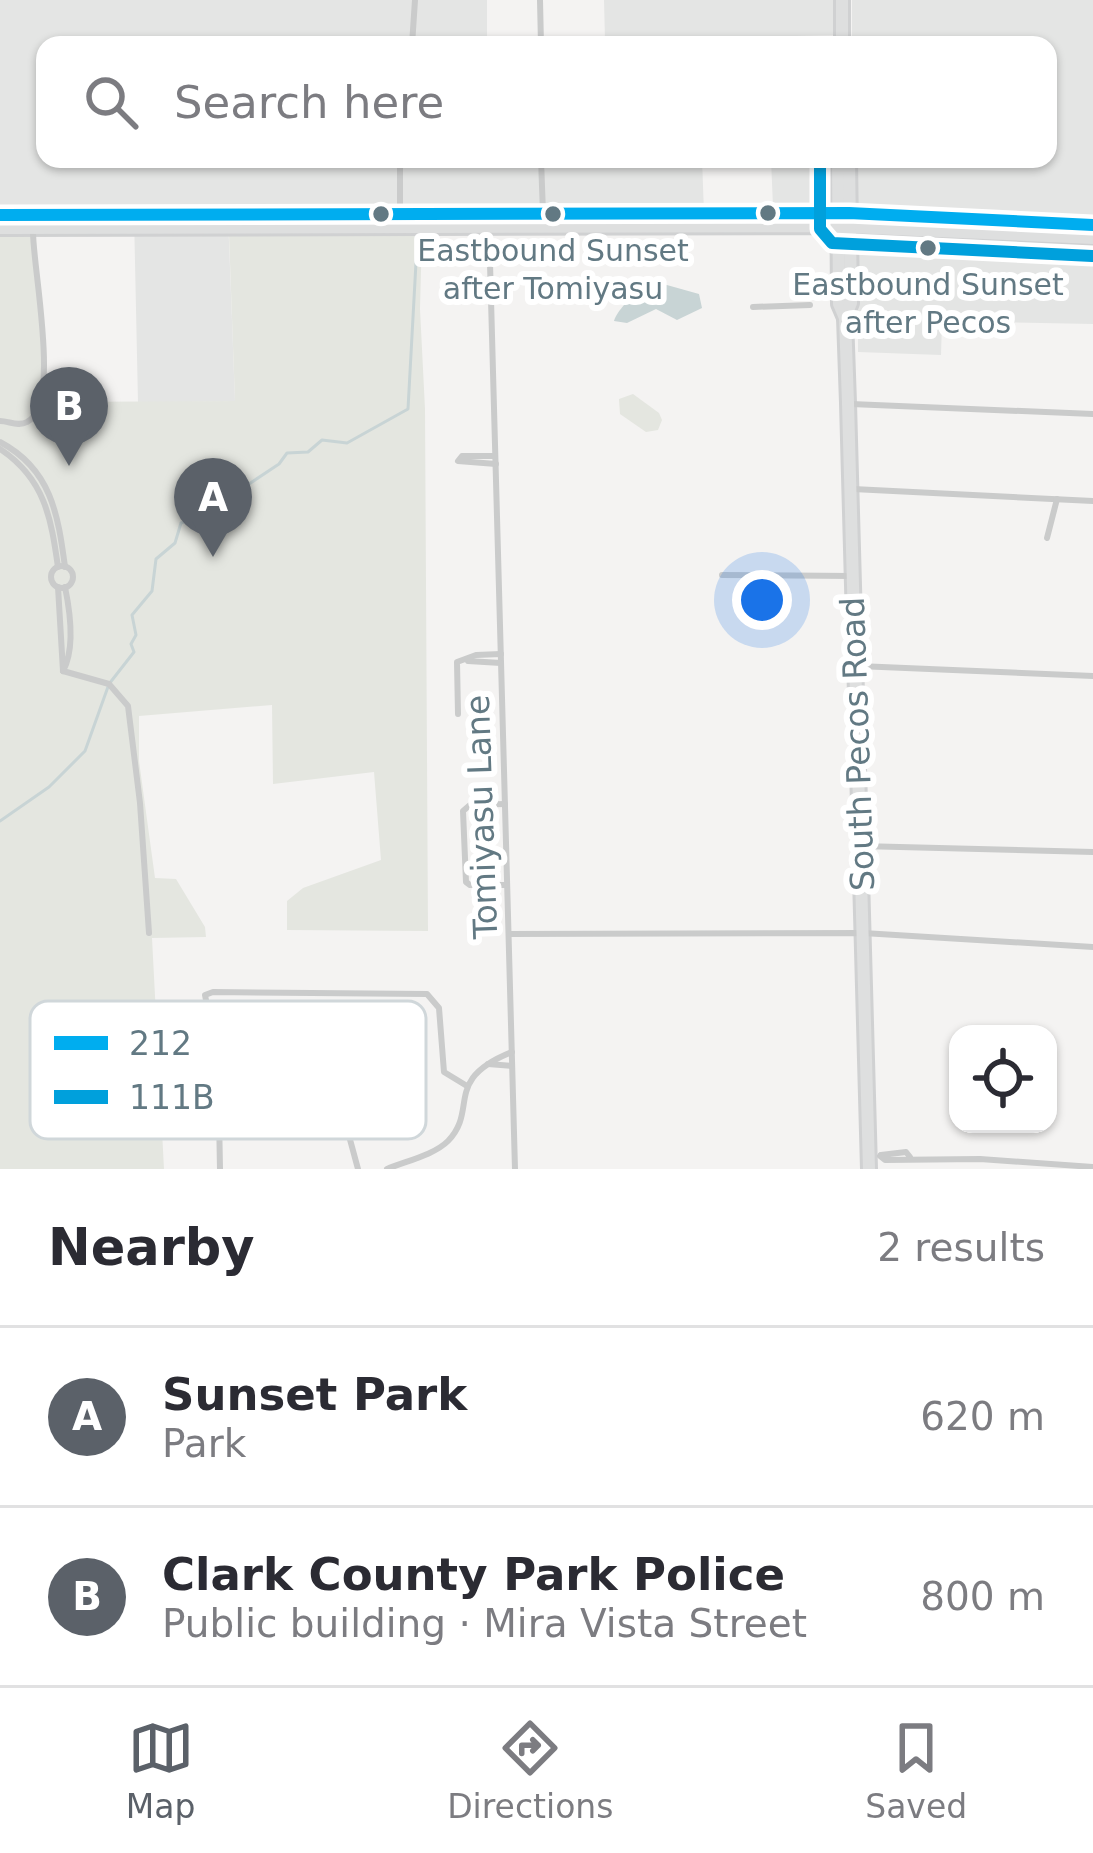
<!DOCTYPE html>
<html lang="en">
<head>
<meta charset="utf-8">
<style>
	:root { --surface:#fff; --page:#f7f7f7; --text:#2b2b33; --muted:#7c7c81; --line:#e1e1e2; --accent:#5b6169 }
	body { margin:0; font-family:"DejaVu Sans",sans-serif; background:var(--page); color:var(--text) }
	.controls { position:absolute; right:36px; bottom:36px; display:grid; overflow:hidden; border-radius:24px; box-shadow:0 3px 9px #0004 }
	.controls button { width:108px; height:108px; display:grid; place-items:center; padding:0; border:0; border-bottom:3px solid var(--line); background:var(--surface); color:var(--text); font:60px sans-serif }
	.you { position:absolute; left:762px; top:600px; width:42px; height:42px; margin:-30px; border:9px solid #fff; border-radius:50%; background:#1a73e8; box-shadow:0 0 0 18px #1a73e833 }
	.badge { display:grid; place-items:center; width:78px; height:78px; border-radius:50%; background:var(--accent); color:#fff; font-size:39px; font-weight:700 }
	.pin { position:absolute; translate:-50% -99px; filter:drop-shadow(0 3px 6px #0008) }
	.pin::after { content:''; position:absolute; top:63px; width:42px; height:36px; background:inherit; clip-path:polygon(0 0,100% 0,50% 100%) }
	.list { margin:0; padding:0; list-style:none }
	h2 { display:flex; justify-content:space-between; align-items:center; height:156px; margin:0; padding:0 48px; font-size:51px }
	h2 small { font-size:39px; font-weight:400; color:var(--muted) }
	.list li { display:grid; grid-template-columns:78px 1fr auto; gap:36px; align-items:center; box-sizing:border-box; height:180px; padding:0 48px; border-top:3px solid var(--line) }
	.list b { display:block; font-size:45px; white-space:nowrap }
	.list p { margin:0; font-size:39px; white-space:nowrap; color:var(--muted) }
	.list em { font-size:39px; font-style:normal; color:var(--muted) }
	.icon { flex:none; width:66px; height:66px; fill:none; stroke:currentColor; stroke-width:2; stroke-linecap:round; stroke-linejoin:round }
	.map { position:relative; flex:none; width:1093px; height:1169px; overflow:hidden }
	.search { position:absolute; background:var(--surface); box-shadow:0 3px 9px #0004; left:36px; right:36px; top:36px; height:132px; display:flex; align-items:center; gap:30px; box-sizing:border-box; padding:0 42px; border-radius:24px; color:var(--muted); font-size:45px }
	.sheet { height:516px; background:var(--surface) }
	nav { display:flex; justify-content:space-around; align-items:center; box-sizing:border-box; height:168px; border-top:3px solid var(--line); background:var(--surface); font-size:33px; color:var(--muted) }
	nav a { display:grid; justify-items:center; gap:6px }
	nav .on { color:var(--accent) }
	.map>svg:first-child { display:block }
</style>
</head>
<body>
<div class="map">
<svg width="1093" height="1169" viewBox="0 0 1093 1169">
	<rect width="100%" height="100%" fill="#f4f3f2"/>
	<g fill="#e4e5e4">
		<path d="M0,0H487V45H45V159H538L541,204L545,159H702L704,213L228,215L235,401L138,403L134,215H0Z"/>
		<path d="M604,0H842V35L605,40Z"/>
		<path d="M852,0H1093V218L773,207L771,159H1048V45H852Z"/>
		<path d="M858,229L1093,243V324L942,321L941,355L858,352Z"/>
	</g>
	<g fill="#e4e6e0">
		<path d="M0,215H34L32,241L38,265L43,392L49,402L235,401L229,234L422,233L420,309L425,409L428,931L287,930V901L303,888L381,860L374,772L273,784L272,705L139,716V761L155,878L176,879L205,927L206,937L152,938L164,1169H0Z"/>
		<path d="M633,394L659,413L662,420L658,430L646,432L620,414L619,399Z"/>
	</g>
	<path fill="#c8d4d5" d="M649,280L699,294L702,308L677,320L656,309L627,323L614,321C618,308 637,292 649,280Z"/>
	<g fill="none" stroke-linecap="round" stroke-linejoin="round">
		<path stroke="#c8d4d5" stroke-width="3" d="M0,821L49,787L85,751L109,684L134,652L131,644L136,635L132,615L152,591L156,559L175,543L181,523L203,515L223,494L249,484L279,464L287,453L308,452L322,440L347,443L408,409L417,244"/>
		<g stroke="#d0d1d2" stroke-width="18">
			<g id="primary">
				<path d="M842,0V45"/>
				<path d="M838,159L839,304L845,318L848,403L869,1169"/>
				<path d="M0,215L849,213L1093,225"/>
				<path d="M0,228L828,226L1093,238"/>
				<path d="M845,318L851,303L849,159"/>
			</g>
		</g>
		<g stroke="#cacbcb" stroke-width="6">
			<path d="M540,0L541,45"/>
			<path d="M412,45L415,0"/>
			<path d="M400,159V215"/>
			<path d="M541,159L543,213"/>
			<path d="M489,227L515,1169"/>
			<path d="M753,307L810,305"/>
			<path d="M851,404L1093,414"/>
			<path d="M0,421C9,421 18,427 27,422C62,405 32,265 33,230"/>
			<path d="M0,442C51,469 58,514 65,567"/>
			<path d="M0,449C45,479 51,518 58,567"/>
			<path d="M495,456H462L458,461L496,464"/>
			<path d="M853,489L1093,501"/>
			<path d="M1047,538L1057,499"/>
			<circle cx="62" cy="577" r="11"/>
			<path d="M722,575L852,576"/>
			<path d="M58,587L63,671"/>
			<path d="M468,661L501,663"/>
			<path d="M858,666L1093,676"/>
			<path d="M63,671L109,684L128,706L140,803L149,933"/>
			<path d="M63,671C75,649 70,611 65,587"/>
			<path d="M458,714L457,662L476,655L501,654"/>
			<path d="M505,804L470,805L463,811L466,882L470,885H506"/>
			<path d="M860,846L1093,852"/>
			<path d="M509,934L863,933L1093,947"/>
			<path d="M488,1064L512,1066"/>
			<path d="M342,1110L358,1169"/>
			<path d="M881,1155L906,1152L910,1157"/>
			<path d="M880,1156L885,1160L980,1159L1093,1167"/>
			<path d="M220,1169L218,1061L205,995L213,992L427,994L439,1008L444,1072L467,1086"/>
			<path d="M387,1169C406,1161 434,1155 448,1141C479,1109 442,1080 512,1052"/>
		</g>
		<use href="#primary" stroke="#dedfdf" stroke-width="12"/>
		<g stroke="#fff" stroke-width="21">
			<path id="bus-1" d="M0,215L849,213L1093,225"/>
		</g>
		<g stroke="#fff" stroke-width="21">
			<path id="bus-2" d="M820,159V229L832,243L1092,256"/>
		</g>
		<use href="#bus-1" stroke="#00adef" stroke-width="12"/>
		<use href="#bus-2" stroke="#00a0dc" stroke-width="12"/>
	</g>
	<g fill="#627983" stroke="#fff" stroke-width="4.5">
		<circle cx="768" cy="213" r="10"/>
		<circle cx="381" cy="214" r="10"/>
		<circle cx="553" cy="214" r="10"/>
		<circle cx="928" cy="248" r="10"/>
	</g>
	<g text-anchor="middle" stroke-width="12" stroke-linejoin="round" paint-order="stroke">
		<g font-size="30" fill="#627983" stroke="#fff">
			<text x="553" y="261">Eastbound Sunset<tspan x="553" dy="38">after Tomiyasu</tspan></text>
			<text x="928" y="295">Eastbound Sunset<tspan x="928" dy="38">after Pecos</tspan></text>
		</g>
		<g font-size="33" fill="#627983" stroke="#fff">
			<text transform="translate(857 744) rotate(-92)" y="12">South Pecos Road</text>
			<text transform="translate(481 817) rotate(-92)" y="12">Tomiyasu Lane</text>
		</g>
	</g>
	<rect x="30" y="1001" width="396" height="138" rx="18" fill="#fff" stroke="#d0d7da" stroke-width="3"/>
	<rect x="54" y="1036" width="54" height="14" fill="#00adef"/>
	<rect x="54" y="1090" width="54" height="14" fill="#00a0dc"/>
	<g font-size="33" fill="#627983">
		<text x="129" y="1055">212</text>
		<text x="129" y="1109">111B</text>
	</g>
</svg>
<div class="controls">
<button><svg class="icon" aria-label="locate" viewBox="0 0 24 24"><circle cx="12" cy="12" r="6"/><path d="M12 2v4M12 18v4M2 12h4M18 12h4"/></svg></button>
</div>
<div class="you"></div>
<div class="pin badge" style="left:213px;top:557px">A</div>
<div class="pin badge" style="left:69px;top:466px">B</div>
<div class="search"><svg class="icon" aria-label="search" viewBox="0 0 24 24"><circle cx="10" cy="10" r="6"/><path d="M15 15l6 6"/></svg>Search here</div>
</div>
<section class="sheet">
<h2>Nearby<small>2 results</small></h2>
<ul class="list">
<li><span class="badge">A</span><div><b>Sunset Park</b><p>Park</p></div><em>620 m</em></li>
<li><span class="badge">B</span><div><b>Clark County Park Police</b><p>Public building · Mira Vista Street</p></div><em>800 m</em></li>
</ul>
</section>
<nav>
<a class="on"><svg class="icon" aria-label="map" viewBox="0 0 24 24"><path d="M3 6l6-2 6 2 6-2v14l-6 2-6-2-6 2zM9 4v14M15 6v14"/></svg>Map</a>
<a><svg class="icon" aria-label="directions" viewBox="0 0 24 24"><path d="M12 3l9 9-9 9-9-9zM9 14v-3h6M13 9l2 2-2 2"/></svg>Directions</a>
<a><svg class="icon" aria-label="saved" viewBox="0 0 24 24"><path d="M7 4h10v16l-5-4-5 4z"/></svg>Saved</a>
</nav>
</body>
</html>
